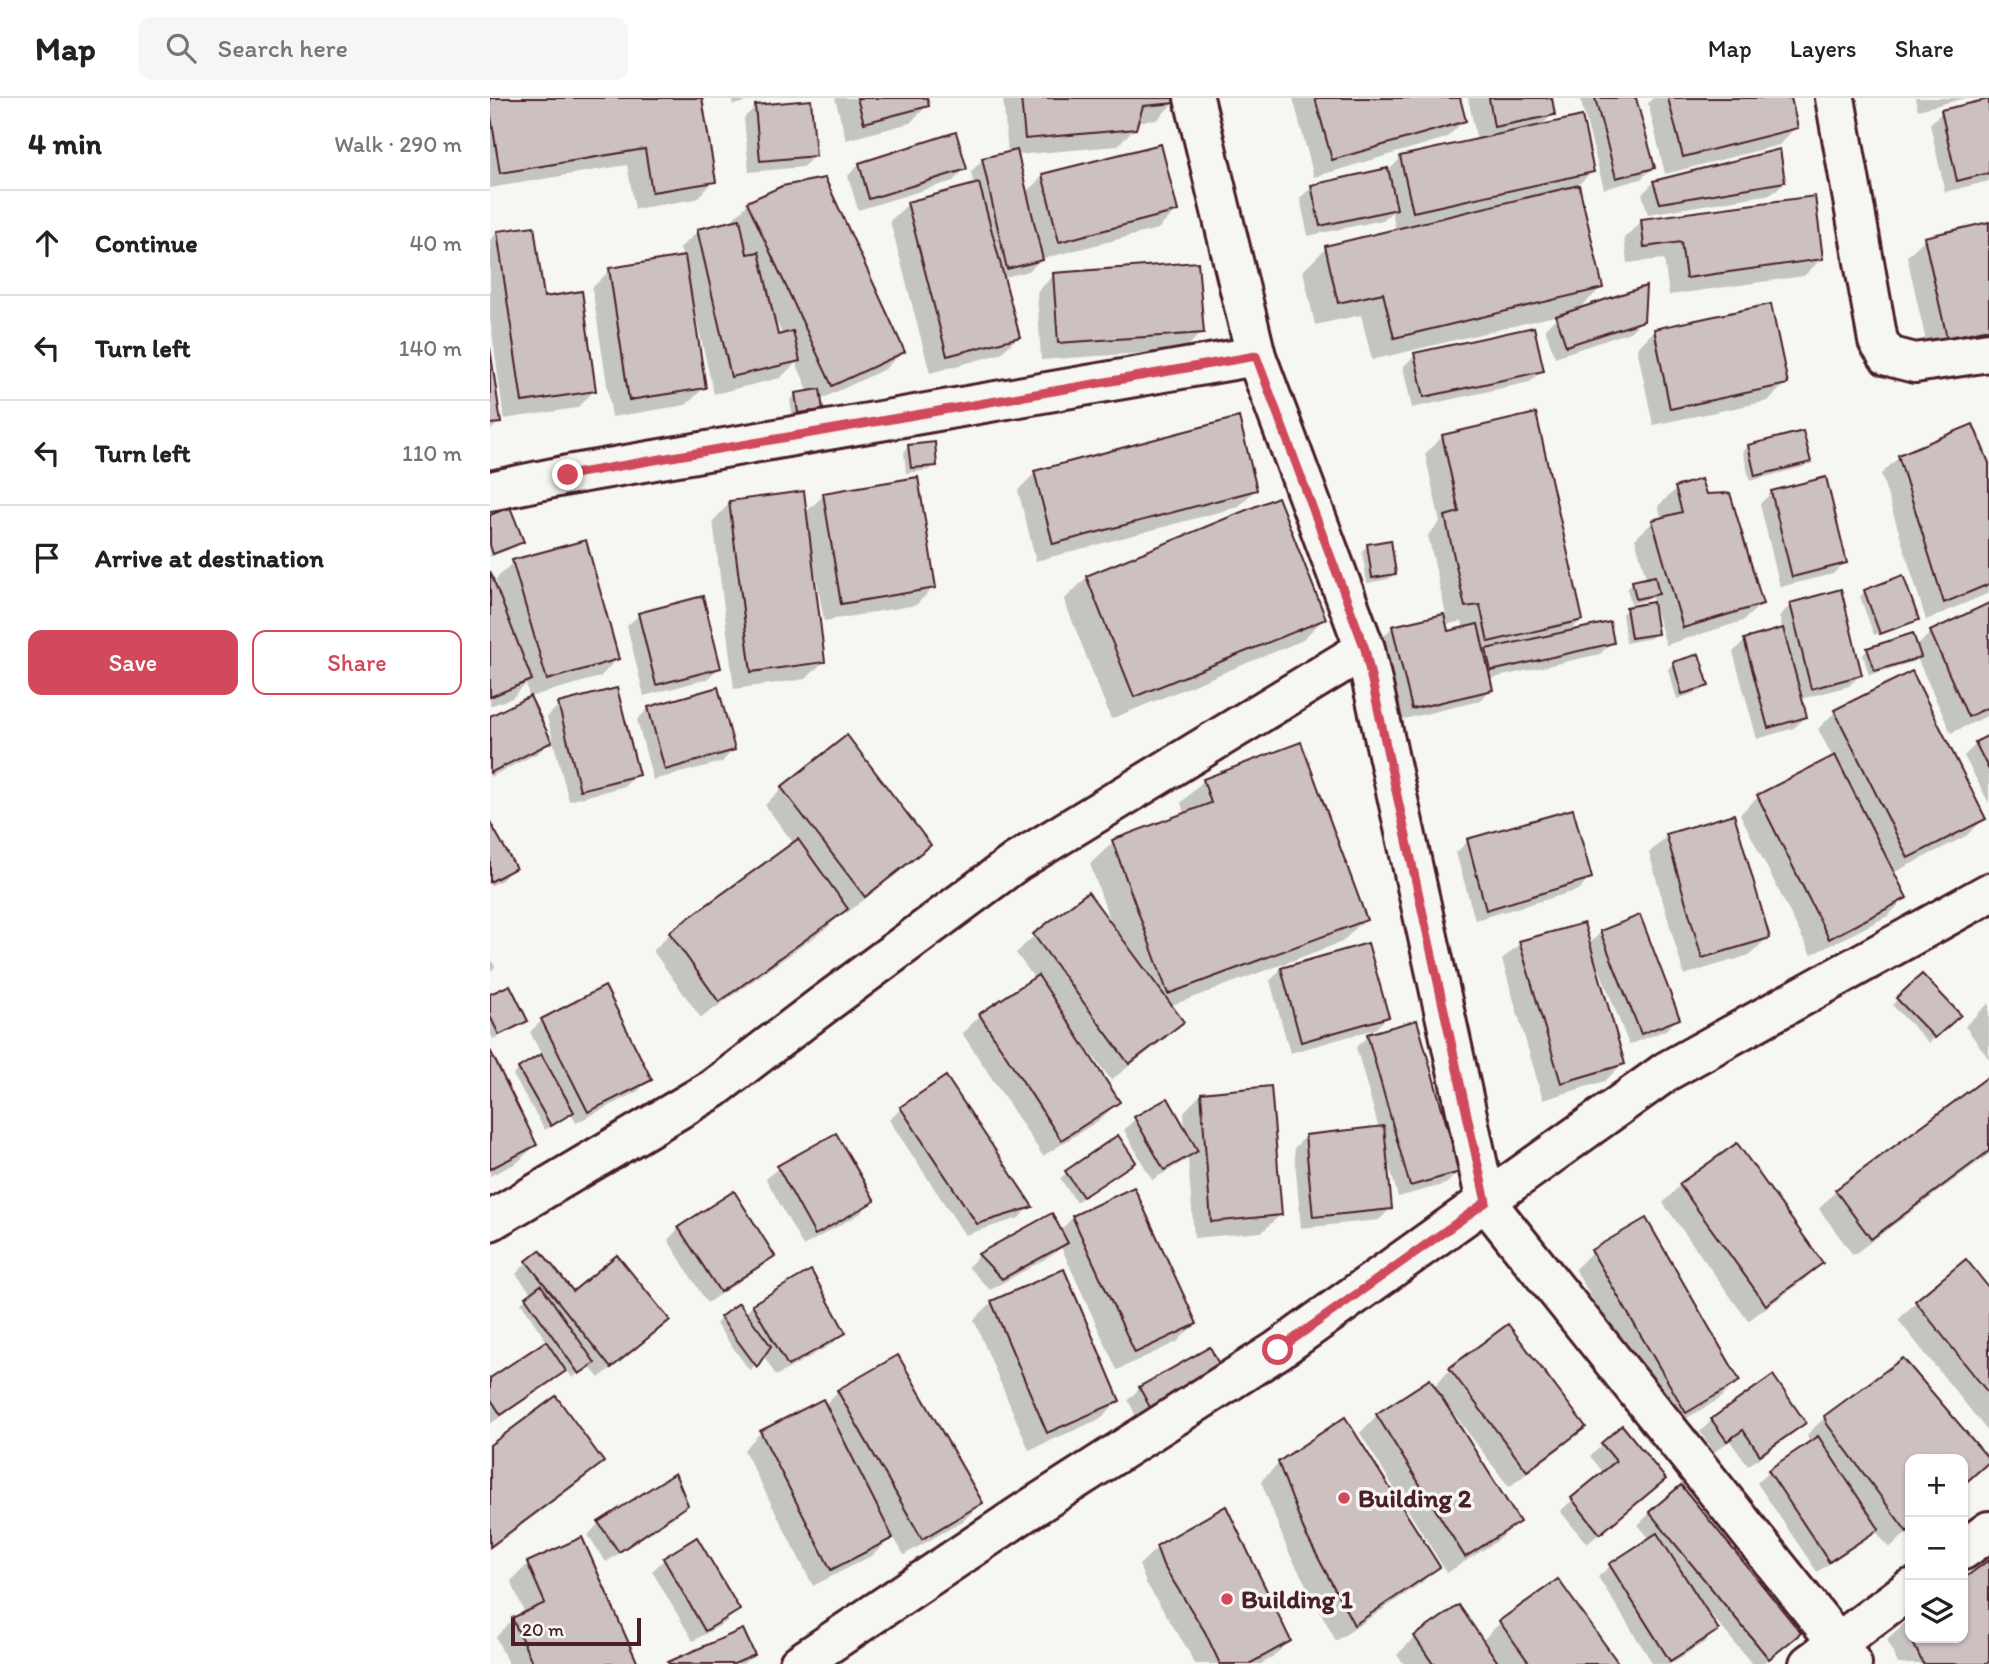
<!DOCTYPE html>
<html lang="en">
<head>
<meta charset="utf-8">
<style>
	:root { --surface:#fff; --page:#f6f6f6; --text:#222; --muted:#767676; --line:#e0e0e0; --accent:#d1495b }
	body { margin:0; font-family:Itim,sans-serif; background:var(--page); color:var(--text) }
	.controls { position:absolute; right:21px; bottom:21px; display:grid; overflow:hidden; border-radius:14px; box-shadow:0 2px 5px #0004 }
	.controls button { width:63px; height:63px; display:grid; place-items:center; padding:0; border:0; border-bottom:2px solid var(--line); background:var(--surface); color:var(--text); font:35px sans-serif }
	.scale { position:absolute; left:21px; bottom:18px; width:130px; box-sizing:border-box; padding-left:7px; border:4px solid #4a1f2b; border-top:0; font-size:19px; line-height:24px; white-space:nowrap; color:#4a1f2b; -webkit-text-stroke:5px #f6f6f2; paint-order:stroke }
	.stop { position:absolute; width:21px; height:21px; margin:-16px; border:5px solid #d1495b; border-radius:50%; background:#fff }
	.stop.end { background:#d1495b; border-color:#fff; box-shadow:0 2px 7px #0008 }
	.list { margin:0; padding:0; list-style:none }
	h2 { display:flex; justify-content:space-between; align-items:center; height:91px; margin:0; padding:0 28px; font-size:30px }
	h2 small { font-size:23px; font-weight:400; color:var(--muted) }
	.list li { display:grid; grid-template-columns:46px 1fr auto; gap:21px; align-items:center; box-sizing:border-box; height:105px; padding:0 28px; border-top:2px solid var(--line) }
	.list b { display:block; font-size:26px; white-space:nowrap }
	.list em { font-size:23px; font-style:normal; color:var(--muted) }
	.actions { display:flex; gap:14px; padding:21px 28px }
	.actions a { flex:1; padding:16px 0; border:2px solid var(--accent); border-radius:14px; text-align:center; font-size:24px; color:var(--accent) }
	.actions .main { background:var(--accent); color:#fff }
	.icon { flex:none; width:38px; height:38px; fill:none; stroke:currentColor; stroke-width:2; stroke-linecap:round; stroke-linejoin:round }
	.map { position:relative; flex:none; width:1499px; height:1566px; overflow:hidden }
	header { display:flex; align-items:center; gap:42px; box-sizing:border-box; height:98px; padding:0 35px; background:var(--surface); border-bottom:2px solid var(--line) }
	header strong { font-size:33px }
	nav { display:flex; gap:38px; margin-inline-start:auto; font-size:24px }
	.search { width:490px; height:63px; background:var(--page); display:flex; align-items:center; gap:18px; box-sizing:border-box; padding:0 24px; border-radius:14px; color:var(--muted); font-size:26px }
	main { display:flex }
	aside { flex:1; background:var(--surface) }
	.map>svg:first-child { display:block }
</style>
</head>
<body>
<header>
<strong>Map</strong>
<div class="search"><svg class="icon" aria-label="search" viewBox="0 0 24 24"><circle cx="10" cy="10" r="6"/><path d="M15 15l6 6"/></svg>Search here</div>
<nav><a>Map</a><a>Layers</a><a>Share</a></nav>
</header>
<main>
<aside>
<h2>4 min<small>Walk · 290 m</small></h2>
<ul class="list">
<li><svg class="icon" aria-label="ahead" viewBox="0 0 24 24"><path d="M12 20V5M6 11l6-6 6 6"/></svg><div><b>Continue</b></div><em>40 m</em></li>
<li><svg class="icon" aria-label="left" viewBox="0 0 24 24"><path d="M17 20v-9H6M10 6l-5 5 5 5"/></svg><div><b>Turn left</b></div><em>140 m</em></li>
<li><svg class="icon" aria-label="left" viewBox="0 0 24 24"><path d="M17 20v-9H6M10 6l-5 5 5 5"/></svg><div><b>Turn left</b></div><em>110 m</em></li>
<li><svg class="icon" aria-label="arrive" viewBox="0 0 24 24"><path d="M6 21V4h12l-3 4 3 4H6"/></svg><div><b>Arrive at destination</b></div></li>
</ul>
<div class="actions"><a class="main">Save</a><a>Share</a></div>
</aside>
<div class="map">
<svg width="1499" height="1566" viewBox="0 0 1499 1566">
	<rect width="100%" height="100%" fill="#f6f6f2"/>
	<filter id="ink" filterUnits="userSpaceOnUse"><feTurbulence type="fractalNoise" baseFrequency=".0143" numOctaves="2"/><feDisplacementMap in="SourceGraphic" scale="14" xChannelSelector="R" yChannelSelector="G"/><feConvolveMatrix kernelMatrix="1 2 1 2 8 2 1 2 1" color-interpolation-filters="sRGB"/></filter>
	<g filter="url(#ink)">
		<g fill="#0003" fill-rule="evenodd">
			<path d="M0,0H210L224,83L206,101L145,111L137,67L0,90Z"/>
			<path d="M241,0H272L243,7Z"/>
			<path d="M345,0H436L438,7L420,25L356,42Z"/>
			<path d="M513,0H684V4L667,22L646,24L645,30L627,48L526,57L535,95L553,78L686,113L668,131L551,161L539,173L512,180L528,239L510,256L440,275L400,123L418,106L484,88L481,74L492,62L518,56Z"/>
			<path d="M803,0H968L974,23L956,40L824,79Z"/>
			<path d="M978,0H1060L1063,16L1050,29L1102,73L1087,88L1111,190L1088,212L1152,222L1140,234L1065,259L1055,231L1069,217L882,262L871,217L825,227L813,173L836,150L906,133L902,114L893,122L818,138L810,100L822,89L897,74L911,60L987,43Z"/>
			<path d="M1090,0H1144L1163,70L1151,81L1114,91Z"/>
			<path d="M1163,0H1299L1306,29L1289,47L1175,76L1158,5Z"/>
			<path d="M1425,0H1476L1428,12Z"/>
			<path d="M1499,3V83L1455,94L1440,26L1452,14Z"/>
			<path d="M266,8L324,58L313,69L259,74L254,20Z"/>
			<path d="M369,66L475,71L463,83L368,112L358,78Z"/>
			<path d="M1164,84H1294L1282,96L1158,116L1152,96Z"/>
			<path d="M258,106L413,253L395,271L329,302L331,312L325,317L303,320L300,302L306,296L319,294L306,265L290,280L224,296L204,211L202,212L214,290L196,307L122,319L102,190L120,172L193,160L190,150L208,133L241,123ZM283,216L293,238L287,239Z"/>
			<path d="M1152,123L1331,161L1314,178L1179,197L1174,161L1137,165L1134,140Z"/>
			<path d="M1499,126V243L1439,257L1417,158L1435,141Z"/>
			<path d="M8,134L52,201L104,293L87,310L14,321L0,220V142Z"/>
			<path d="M564,177L712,234L694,252L551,262L547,194Z"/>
			<path d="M1165,232L1296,285L1278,303L1163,327L1147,250Z"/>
			<path d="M925,257L1052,272L1040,284L922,310L913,269Z"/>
			<path d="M0,262L9,324L0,333Z"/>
			<path d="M1482,328L1499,369V495L1436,522L1391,376L1409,359Z"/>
			<path d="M952,339L1091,522L1078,535L1122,544L1110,556L999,581L1001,591L990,603L910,622L891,541L903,529L956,517L938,437L950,424L935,356ZM972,523L974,531L957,535L955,527Z"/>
			<path d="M419,348L445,367L440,372L416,375L414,354Z"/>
			<path d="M1258,348L1319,364L1313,369L1260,383L1253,354Z"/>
			<path d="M545,375L765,392L748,409L546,463L528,392Z"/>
			<path d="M1186,391L1215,398L1271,506L1253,523L1176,547L1162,500L1141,506L1137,491L1143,485L1157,482L1145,441L1163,424L1172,421L1168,408Z"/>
			<path d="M1281,395L1355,464L1343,476L1290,489L1270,406Z"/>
			<path d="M334,397L444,489L426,507L334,523L324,465H321L333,564L316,581L244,591L223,423L240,405L315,415Z"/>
			<path d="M0,419L32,444L26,449L0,459Z"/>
			<path d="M878,447L904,475L899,481L877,485L872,453Z"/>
			<path d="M23,464L127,561L110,579L39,599L36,586L22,600L0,608V478L8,498H10L6,481Z"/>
			<path d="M597,479L834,521L811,543L621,621L574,502Z"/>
			<path d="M1375,493L1427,522L1422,526V522L1384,537L1370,499Z"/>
			<path d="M1301,507L1370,577L1359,588L1311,601L1316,619L1304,630L1267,641L1243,554L1255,543L1293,532L1289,518Z"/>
			<path d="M1499,507V617L1461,635L1427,560L1423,564L1379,577L1373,557L1378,551L1426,549L1441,534Z"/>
			<path d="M1137,511L1166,535L1161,540L1136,545L1132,516Z"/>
			<path d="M149,517L229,570L217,581L154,598L137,528Z"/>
			<path d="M1184,565L1217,588L1211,593L1187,601L1178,571Z"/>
			<path d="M69,607L147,676L135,688L79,703L57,619Z"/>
			<path d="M159,610L243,652L232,664L163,682L147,622Z"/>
			<path d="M1346,613L1494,721L1476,738L1403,775L1415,800L1398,818L1321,857L1250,716L1268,699L1343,660L1328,631Z"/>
			<path d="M0,619L60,643L48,655L0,679Z"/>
			<path d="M1499,639V705L1474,658L1486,646Z"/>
			<path d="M714,682L875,821L852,844L680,908L692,924L675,941L621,982L596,949L594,951L628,1004L611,1021L553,1058L472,935L490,918L545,881L526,855L544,838L598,797L622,828L600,766L623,744L695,717L691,705Z"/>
			<path d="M292,690L439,747L422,764L357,815L355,812L338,829L211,920L163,853L180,835L304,746L275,707Z"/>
			<path d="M0,728L23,770L12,782L0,788Z"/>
			<path d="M1177,738L1278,839L1260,857L1194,877L1159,755Z"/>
			<path d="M978,743L1100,780L1089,792L985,822L966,755Z"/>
			<path d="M1111,834L1188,920L1176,932L1139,947L1107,865L1104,866L1133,965L1115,983L1053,1002L1012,862L1030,845L1098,847Z"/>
			<path d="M0,859L5,869L0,874Z"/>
			<path d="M791,871L897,919L885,931L800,955L780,883Z"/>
			<path d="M1432,878L1468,917L1439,945L1402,907Z"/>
			<path d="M0,898L36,923L30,928L3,941L0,934Z"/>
			<path d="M1499,905V961L1475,928Z"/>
			<path d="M52,922L160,981L148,993L86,1025L81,1015L55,1032L23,977L29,971L52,958L40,934Z"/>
			<path d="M878,938L968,1074L956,1086L908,1099L897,1059L895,1060L900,1111L889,1122L811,1130L804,1050L816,1038L889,1031L866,949Z"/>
			<path d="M0,956L45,1047L28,1064L0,1078Z"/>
			<path d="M456,980L540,1108L529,1120L475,1137L399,1022L411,1011Z"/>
			<path d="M1499,980V1056L1363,1157L1329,1111L1346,1093Z"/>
			<path d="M711,996L790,1117L772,1134L704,1140L698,1061L662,1082L634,1032L646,1020L695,1034L694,1014Z"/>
			<path d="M345,1038L382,1103L371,1115L313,1148L276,1081L288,1070Z"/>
			<path d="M627,1040L638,1069L586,1104L570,1080Z"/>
			<path d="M1190,1087L1331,1165L1314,1182L1258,1223L1173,1105Z"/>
			<path d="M561,1117L570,1133L583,1119L704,1226L687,1244L627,1272L571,1149L564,1156L500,1192L478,1169L489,1157Z"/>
			<path d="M189,1130L283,1158L271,1169L217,1205L178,1142Z"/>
			<path d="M1102,1154L1248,1282L1231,1300L1178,1331L1085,1171Z"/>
			<path d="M37,1164L82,1196L166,1233L109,1280L99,1268L82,1280L76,1270L62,1284L0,1326V1282L57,1244L31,1205L42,1196L26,1176Z"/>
			<path d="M1476,1164L1499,1192V1335L1408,1222L1426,1204Z"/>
			<path d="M502,1204L628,1303L610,1321L539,1352L484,1222Z"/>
			<path d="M263,1207L354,1234L342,1246L286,1278L273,1256L260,1273L226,1226L231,1220L255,1216Z"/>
			<path d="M719,1252L649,1324L638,1302L650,1290Z"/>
			<path d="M408,1259L491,1405L473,1423L414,1457L403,1438L383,1457L323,1488L254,1352L271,1334L334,1307L348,1294Z"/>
			<path d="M961,1271L1093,1329L1076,1346L1019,1389L964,1316L962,1318L1028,1424L1010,1441L957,1475L870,1335L887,1317L943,1289Z"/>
			<path d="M1335,1319L1498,1363L1473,1387V1361H1420V1432L1399,1450L1385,1432L1375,1442L1327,1474L1267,1385L1279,1373L1320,1345L1317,1337Z"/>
			<path d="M1222,1322L1314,1324L1302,1336L1258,1368L1240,1343L1224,1354L1210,1334Z"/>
			<path d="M1132,1330L1162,1393L1097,1446L1070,1413L1114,1375L1100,1358Z"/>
			<path d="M0,1349L112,1364L94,1381L0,1451Z"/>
			<path d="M789,1365L948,1469L930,1486L846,1543L798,1453L771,1383Z"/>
			<path d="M196,1407L184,1419L116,1464L98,1437L109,1425Z"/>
			<path d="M1160,1415L1297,1546L1272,1566H1262L1214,1508L1212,1509L1227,1532L1215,1544L1180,1566H1163L1108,1479L1120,1468L1160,1441L1148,1427Z"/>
			<path d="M207,1441L248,1512L236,1524L203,1543L162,1473L174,1462Z"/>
			<path d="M667,1450L799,1543L782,1560L771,1566H704L698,1552L656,1485L649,1467Z"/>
			<path d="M1499,1464V1566H1408L1397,1541L1420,1520V1540H1473V1483Z"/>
			<path d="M38,1466L146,1566H18L6,1539L23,1521L35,1516L21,1483Z"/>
			<path d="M1011,1524L1127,1566H914L907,1557L925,1539L992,1543Z"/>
			<path d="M263,1556L253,1566H179Z"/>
		</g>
		<g fill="#ccc1c0" stroke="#4a1f2b" stroke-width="2">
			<path d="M0,0H212L226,84L162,94L155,51L10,75L0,12Z"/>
			<path d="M367,0H437L439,8L374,25Z"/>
			<path d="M531,0H686V5L653,8L646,31L535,41Z"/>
			<path d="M825,0H970L976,23L842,62Z"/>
			<path d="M999,0H1062L1065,17L1004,29Z"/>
			<path d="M1105,0H1146L1165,70L1126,80Z"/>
			<path d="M1178,0H1301L1308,30L1193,59Z"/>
			<path d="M1499,1V75L1467,83L1451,12Z"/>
			<path d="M321,2L326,58L270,63L265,7Z"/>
			<path d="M1092,18L1104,74L923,114L910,58Z"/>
			<path d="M466,34L477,71L379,101L369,65Z"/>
			<path d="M671,46L688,113L569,144L552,76Z"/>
			<path d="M1290,51L1295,84L1170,105L1163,83Z"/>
			<path d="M527,52L553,162L517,171L492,60Z"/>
			<path d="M898,70L907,111L830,128L821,87Z"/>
			<path d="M335,80L415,254L342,288L257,104L292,88Z"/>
			<path d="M489,85L530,239L457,258L417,104Z"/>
			<path d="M1089,87L1113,190L904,240L893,195L848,205L835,148Z"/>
			<path d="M1325,98L1333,161L1196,180L1191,144L1154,149L1151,121Z"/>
			<path d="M250,121L257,156L269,154L288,237L303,233L310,263L241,279L207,131Z"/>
			<path d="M1499,124V231L1457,240L1434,139Z"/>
			<path d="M44,128L54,199L92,193L106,293L32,304L7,133Z"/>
			<path d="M195,158L216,290L139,302L119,170Z"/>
			<path d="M708,164L714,235L568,245L563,175Z"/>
			<path d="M1156,188L1154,223L1076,248L1066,218Z"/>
			<path d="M1281,206L1298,286L1180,311L1164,231Z"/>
			<path d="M1044,229L1054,273L934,299L924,255Z"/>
			<path d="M0,250L11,325L0,326Z"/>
			<path d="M330,291L333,312L308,315L305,295Z"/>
			<path d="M1046,315L1093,522L998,544L990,507L975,509L955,418L969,414L952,337Z"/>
			<path d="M749,319L767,392L563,446L544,373Z"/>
			<path d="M1483,326L1499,365V486L1454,505L1408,357Z"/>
			<path d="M1313,333L1321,364L1265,378L1258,347Z"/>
			<path d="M445,344L447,368L421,370L418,347Z"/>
			<path d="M428,379L446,490L351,506L333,395Z"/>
			<path d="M1336,379L1357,465L1302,479L1281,393Z"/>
			<path d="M1211,381L1216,396L1240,395L1273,506L1193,530L1162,422L1192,414L1185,389Z"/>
			<path d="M314,393L335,564L261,574L239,403Z"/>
			<path d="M788,399L836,521L644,599L596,478Z"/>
			<path d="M20,409L34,444L3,456L0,447V417Z"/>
			<path d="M96,442L129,561L57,582L22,462Z"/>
			<path d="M901,442L906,476L882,480L877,446Z"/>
			<path d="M0,473L42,582L0,599Z"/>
			<path d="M1413,477L1429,522L1390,536L1374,492Z"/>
			<path d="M1165,478L1169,496L1146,501L1142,483Z"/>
			<path d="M1351,491L1372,577L1321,591L1300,505Z"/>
			<path d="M213,498L231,570L166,587L148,515Z"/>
			<path d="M1163,504L1168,536L1141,540L1136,509Z"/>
			<path d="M1499,505V609L1478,619L1440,533Z"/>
			<path d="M954,516L958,533L988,526L1003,592L922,611L902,528Z"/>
			<path d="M1120,524L1124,545L1001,573L996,551Z"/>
			<path d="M1293,530L1317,619L1278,630L1254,541Z"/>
			<path d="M1423,535L1431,559L1385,573L1377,550Z"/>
			<path d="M1209,556L1219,588L1192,596L1183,564Z"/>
			<path d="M1422,573L1496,721L1418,760L1344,612Z"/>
			<path d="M228,589L245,652L175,672L158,609Z"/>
			<path d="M127,590L149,677L90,692L68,605Z"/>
			<path d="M40,598L62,644L0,675V618Z"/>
			<path d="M357,637L441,747L375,799L291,689Z"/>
			<path d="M1499,637V672L1485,644Z"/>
			<path d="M811,644L877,822L678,896L622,742L721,705L713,681Z"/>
			<path d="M1345,657L1417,800L1339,841L1267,697Z"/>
			<path d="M1083,711L1102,780L996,812L977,741Z"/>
			<path d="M1244,716L1280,840L1212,860L1176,736Z"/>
			<path d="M0,724L26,770L0,784Z"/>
			<path d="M308,741L358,811L229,904L179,834Z"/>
			<path d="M598,794L694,924L639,966L543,836Z"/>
			<path d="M1150,817L1190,921L1151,936L1110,833Z"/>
			<path d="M1094,825L1135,966L1071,985L1029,843Z"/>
			<path d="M878,845L899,919L811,944L791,870Z"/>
			<path d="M1432,876L1471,917L1445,940L1406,900Z"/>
			<path d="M548,877L630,1004L571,1042L489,916Z"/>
			<path d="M20,887L38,923L9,937L0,918V896Z"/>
			<path d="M115,888L162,982L98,1014L51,921Z"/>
			<path d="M927,922L970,1074L920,1088L877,936Z"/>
			<path d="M0,952L47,1047L0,1071Z"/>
			<path d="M51,956L84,1014L61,1028L28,970Z"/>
			<path d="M456,978L543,1109L487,1126L410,1009Z"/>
			<path d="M1499,978V1053L1381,1141L1345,1092Z"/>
			<path d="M781,988L792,1117L721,1124L711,995Z"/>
			<path d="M678,1000L708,1053L674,1072L644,1019Z"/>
			<path d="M894,1028L902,1111L823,1119L815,1037Z"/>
			<path d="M346,1035L385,1103L325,1137L287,1068Z"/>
			<path d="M628,1037L646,1064L593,1099L575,1073Z"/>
			<path d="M1247,1045L1333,1165L1276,1207L1189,1086Z"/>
			<path d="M644,1089L707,1226L645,1255L582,1118Z"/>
			<path d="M244,1093L285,1158L230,1194L188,1129Z"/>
			<path d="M562,1115L578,1145L512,1181L488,1156Z"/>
			<path d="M1156,1120L1250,1283L1196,1315L1101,1152Z"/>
			<path d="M50,1152L83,1193L127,1157L180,1222L121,1270L36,1163Z"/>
			<path d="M1476,1161L1499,1190V1296L1425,1203Z"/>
			<path d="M574,1171L630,1303L557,1335L501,1203Z"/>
			<path d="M321,1172L356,1235L298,1268L262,1206Z"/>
			<path d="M51,1187L105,1265L89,1276L35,1199Z"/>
			<path d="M249,1205L281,1248L267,1269L230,1219Z"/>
			<path d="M1018,1226L1096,1329L1037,1373L959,1270Z"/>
			<path d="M56,1243L76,1273L11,1317L0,1300V1280Z"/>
			<path d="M720,1249L733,1274L662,1313L649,1289Z"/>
			<path d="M408,1257L493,1405L432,1441L347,1292Z"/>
			<path d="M1413,1260L1499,1361V1364L1473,1387V1361H1420V1431L1417,1434L1337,1326L1334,1318Z"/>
			<path d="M1283,1277L1316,1325L1270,1357L1253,1332L1237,1343L1221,1321Z"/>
			<path d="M940,1281L1030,1424L975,1459L886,1316Z"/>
			<path d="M66,1298L114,1364L0,1449V1347Z"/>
			<path d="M333,1301L403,1440L341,1472L270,1333Z"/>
			<path d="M855,1319L950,1469L864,1527L815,1435L788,1364Z"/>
			<path d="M1132,1327L1176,1381L1110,1436L1081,1400L1126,1363L1111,1345Z"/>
			<path d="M1328,1338L1389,1431L1339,1464L1278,1372Z"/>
			<path d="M185,1375L198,1407L129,1454L108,1424Z"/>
			<path d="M1191,1387L1311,1535L1279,1561L1159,1414Z"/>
			<path d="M736,1408L801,1543L759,1566H730L715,1534L673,1467L666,1448Z"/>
			<path d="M1167,1435L1229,1532L1180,1563L1119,1466Z"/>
			<path d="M92,1439L148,1566H43L22,1520L55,1505L37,1464Z"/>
			<path d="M207,1439L250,1512L215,1533L173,1460Z"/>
			<path d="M1499,1462V1564L1496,1566H1433L1421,1540H1473V1481Z"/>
			<path d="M1068,1481L1129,1566H1040L1009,1523Z"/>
			<path d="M969,1507L1009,1566H943L924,1538Z"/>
			<path d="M253,1531L265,1557L244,1566H179L178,1564Z"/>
		</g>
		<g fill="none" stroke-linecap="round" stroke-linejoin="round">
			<g stroke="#4a1f2b" stroke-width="44">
				<g id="street">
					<path d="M704,0L766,258L875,551L996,1104L1348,1545L1362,1566"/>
					<path d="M1345,0L1388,243L1398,258L1425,265L1499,254"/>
					<path d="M0,393L78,377L766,258"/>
					<path d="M0,1123L223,991L329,910L526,764L875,551"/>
					<path d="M1473,1452L1499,1433"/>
					<path d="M309,1566L532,1416L788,1252L1177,973L1499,795"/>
					<path d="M1319,1566L1420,1491"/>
				</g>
			</g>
			<use href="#street" stroke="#f6f6f2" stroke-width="38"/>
		</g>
	</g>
	<g fill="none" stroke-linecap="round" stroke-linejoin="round" filter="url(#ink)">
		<path stroke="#d1495b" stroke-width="9" d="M78,377L766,258L875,551L996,1104L788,1252"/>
	</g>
	<g fill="#d1495b" stroke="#f6f6f2" stroke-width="2.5">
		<circle cx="854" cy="1400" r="7"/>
		<circle cx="737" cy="1501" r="7"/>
	</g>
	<g text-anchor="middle" stroke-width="7" stroke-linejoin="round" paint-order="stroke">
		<g font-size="26" font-weight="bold" fill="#4a1f2b" stroke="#f6f6f2" text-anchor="start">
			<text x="868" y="1409">Building 2</text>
			<text x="751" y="1510">Building 1</text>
		</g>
	</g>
</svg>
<div class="controls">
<button>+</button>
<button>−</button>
<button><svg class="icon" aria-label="layers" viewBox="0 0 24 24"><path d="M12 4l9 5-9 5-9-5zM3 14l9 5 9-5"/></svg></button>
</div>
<div class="scale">20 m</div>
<div class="stop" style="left:788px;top:1252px"></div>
<div class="stop end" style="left:78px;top:377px"></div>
</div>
</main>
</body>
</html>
